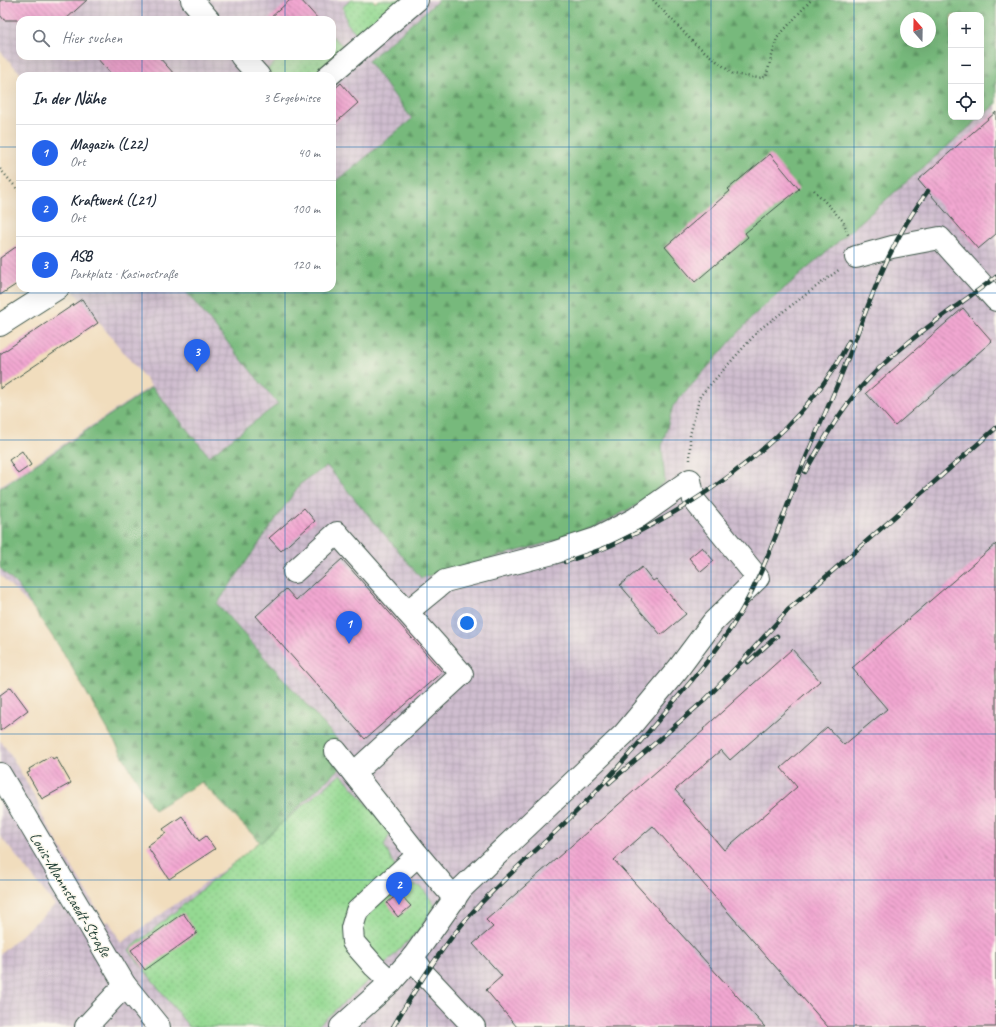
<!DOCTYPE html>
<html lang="de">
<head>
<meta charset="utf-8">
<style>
	:root { --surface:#fff; --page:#f2f2f3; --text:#1f2937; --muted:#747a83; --line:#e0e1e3; --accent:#2563eb }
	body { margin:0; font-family:Caveat,sans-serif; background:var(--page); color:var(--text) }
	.controls { position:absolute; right:12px; top:12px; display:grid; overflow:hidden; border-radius:8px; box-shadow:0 4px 16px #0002 }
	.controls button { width:36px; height:36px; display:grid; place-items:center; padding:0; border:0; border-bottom:1px solid var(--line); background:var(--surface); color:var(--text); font:20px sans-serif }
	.compass { position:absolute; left:900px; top:12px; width:36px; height:36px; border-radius:50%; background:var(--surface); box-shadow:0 4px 16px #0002; rotate:340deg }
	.you { position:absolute; left:467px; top:623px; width:14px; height:14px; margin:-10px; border:3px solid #fff; border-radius:50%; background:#1a73e8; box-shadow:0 0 0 6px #1a73e833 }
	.badge { display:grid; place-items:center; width:26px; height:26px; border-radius:50%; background:var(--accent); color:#fff; font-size:13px; font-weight:700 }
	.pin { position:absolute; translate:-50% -33px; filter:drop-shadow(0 1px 2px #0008) }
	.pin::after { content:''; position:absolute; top:21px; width:14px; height:12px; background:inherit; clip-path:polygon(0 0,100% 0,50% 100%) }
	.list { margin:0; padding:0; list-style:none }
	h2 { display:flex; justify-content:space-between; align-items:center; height:52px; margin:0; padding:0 16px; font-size:17px }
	h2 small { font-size:13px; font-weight:400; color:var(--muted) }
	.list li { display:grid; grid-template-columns:26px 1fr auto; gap:12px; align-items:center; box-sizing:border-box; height:56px; padding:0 16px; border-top:1px solid var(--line) }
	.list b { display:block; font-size:15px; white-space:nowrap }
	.list p { margin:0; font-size:13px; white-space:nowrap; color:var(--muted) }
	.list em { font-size:13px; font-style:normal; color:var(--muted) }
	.icon { flex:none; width:22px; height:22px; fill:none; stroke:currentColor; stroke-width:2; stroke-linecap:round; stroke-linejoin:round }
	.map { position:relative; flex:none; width:996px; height:1027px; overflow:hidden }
	.search { position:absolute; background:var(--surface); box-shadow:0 4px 16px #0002; left:16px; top:16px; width:320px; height:44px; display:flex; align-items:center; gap:10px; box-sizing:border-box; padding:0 14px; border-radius:12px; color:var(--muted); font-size:15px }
	.panel { position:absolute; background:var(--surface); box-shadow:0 4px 16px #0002; left:16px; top:72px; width:320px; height:220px; border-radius:12px }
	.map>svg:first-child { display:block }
</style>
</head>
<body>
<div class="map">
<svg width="996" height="1027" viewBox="0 0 996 1027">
	<defs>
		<pattern id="industrial-grid" width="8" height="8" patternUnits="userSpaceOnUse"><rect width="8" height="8" fill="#cfbdcf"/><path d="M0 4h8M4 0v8" fill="none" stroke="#b1a3b2"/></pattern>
		<pattern id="grass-dots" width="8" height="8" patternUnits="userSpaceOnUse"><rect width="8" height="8" fill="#94d992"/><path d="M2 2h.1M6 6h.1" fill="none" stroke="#7fbb7e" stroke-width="1.8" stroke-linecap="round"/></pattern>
		<pattern id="forest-firs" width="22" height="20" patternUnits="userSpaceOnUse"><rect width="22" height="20" fill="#77b97c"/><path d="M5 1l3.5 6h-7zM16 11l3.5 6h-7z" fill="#619866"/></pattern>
		<pattern id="building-back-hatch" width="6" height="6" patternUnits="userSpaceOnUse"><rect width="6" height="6" fill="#f2a7d1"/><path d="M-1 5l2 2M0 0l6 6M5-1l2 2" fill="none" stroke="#c389aa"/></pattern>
	</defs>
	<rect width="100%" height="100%" fill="#fbf7ec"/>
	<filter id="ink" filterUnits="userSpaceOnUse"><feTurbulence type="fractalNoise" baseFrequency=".025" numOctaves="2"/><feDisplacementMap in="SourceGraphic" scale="8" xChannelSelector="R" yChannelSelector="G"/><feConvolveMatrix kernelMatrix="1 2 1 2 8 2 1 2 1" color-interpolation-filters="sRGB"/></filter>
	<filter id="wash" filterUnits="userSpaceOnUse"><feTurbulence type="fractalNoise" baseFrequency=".012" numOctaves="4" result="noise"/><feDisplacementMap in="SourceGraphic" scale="16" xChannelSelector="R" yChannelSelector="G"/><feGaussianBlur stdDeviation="0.9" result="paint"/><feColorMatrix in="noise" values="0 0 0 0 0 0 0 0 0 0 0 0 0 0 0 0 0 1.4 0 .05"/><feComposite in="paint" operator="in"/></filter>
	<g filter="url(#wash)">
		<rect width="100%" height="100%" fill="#f1ddbd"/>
		<path fill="url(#industrial-grid)" fill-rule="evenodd" d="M0,0H373L375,3L378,0H996V1027H0V954L55,905L0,836V740L10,754L41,807L38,809L105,923L109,921L121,943L261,843L0,575V486L151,386L71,288H332V76H23L0,51ZM951,15H981V117H951ZM906,18H930V42H906ZM20,20H332V56H20Z"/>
		<g fill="url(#grass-dots)" stroke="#5a8b63">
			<path d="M351,0H373L375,3L378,0H403L359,36L347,23L343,7Z"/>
			<path d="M332,36L343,46L344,50L313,76H273L267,70L281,57L294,58L296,56H332Z"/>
			<path d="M341,774L391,832L384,845L403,883L421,887L435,905L420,929L370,979L316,1027H189L129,950Z"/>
		</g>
		<path fill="url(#forest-firs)" stroke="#4b7b58" fill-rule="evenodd" d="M439,0H996V104L981,117V15H951V117H981L755,314L673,406L662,446L665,482L637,505L597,526L550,542L421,578L327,466L300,484L217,604L352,756L261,843L201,782L154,810L63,652L18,586L0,568V488L152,387L209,456L278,404L183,288H332V185L412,119L368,61ZM906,18H930V42H906Z"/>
		<g id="blocks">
			<g fill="url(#building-back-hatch)">
				<path d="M0,0H87L65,20H4L0,15Z"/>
				<path d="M290,0H301L319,20H268Z"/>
				<path d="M95,56H158L176,76H113Z"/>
				<path d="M341,83L358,103L332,126V91Z"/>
				<path d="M996,112V234L978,249L918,180Z"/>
				<path d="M770,154L799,189L745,233L748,237L695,282L665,247L730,191L728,189Z"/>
				<path d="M20,244V282L0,295V258Z"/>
				<path d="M82,299L98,323L0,389V354Z"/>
				<path d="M963,308L992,341L895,426L866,393Z"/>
				<path d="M22,451L31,465L18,474L9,460Z"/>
				<path d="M304,508L315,521L281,551L269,538Z"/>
				<path d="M996,544V1027H828L653,826L614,860L765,1027H517L486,990L502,976L473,944L493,927L486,920L704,730L703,729L792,649L820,681L730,760L721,750L675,790L684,800L682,801L724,850L797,787L781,768L827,727L844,745L887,709L852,668Z"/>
				<path d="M702,547L714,561L701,572L689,558Z"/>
				<path d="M342,559L442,672L365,739L256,616L286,589L296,600Z"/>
				<path d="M642,567L653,581L656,579L686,614L661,635L631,600L632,599L620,585Z"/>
				<path d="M11,687L28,710L0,731V695Z"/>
				<path d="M51,756L53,759L56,757L71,783L42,799L27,773L30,772L29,769Z"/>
				<path d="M182,816L199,841L206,836L215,849L169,879L147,846L166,833L163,829Z"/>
				<path d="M399,893L411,906L398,917L387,903Z"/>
				<path d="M183,913L197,933L145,970L131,950Z"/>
			</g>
		</g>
	</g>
	<g filter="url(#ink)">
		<use href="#blocks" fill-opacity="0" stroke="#3e5549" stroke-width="1"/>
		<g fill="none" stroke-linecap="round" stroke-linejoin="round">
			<g stroke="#3e5549" stroke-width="24">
				<g id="minor">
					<path d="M192,0L209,20"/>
					<path d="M241,56L259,76"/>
					<path d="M328,76L417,0"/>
					<path d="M856,257L892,247L940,238L996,300"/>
					<path d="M0,325L58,288"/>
					<path d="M294,572L337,533L462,674L354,773"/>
					<path d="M336,751L418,855L455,899"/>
					<path d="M0,774L125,985L159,1027"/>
					<path d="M413,957L425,975L474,1027"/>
					<path d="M391,982L374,966L353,942L352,928L357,911L418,855"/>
					<path d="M86,1027L125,985"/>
					<path d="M341,1027L391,982L413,957L462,888L624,734L678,669L713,622L758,578L694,500L690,480L635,519L596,539L553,553L445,581L407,612"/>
				</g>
			</g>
			<g stroke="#3e5549" stroke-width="2.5" stroke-dasharray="1 3" stroke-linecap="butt">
				<path d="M653,0L694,43L733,74L758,78L766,77L777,38L811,0"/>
				<path d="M0,169L20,192"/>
				<path d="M814,190L843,221L849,237"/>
				<path d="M690,460V435L700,396L760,329L840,269"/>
			</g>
			<use href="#minor" stroke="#fff" stroke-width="22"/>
			<g stroke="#1f3d34" stroke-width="4.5">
				<g id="rail">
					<path d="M805,472C822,443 839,412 862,386C899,344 951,311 996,277"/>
					<path d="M565,562C582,556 600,551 616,543C706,500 804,433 849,341"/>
					<path d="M748,662L777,636"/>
					<path d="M609,783L706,699L745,658L788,610L996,428"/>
					<path d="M393,1027C415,989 441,948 470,915C503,878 541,847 575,813C607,781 637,746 666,711C685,688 706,665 723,640C756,594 775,538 795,485C809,447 827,411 842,373C867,311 886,246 928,191"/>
				</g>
			</g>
			<use href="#rail" stroke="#fbf7ec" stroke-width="3" stroke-dasharray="9" stroke-linecap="butt"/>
		</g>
	</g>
	<path fill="none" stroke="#1f6fb2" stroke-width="1" stroke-opacity="0.55" d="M142,0V20M285,0V20M427,0V1027M569,0V1027M711,0V1027M854,0V1027M142,56V76M285,56V76M0,147H20M332,147H996M142,288V1027M285,288V1027M0,293H996M0,440H996M0,587H996M0,734H996M0,880H996"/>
	<g text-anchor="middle" stroke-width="3" stroke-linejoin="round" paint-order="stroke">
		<g font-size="16" fill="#1f3d34" stroke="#fbf7ec">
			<text transform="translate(71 894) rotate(59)" y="6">Louis-Mannstaedt-Straße</text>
		</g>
	</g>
</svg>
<div class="controls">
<button>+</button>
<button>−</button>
<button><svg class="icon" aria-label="locate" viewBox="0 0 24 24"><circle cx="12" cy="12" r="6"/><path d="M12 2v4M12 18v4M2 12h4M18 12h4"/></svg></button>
</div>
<svg class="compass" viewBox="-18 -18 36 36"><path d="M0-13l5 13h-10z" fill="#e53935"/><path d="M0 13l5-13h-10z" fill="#747a83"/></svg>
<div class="you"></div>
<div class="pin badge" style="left:349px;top:644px">1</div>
<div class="pin badge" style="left:399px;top:905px">2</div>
<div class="pin badge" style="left:197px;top:372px">3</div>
<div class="search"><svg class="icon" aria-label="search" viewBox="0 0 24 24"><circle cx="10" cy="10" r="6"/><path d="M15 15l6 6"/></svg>Hier suchen</div>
<section class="panel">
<h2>In der Nähe<small>3 Ergebnisse</small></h2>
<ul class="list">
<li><span class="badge">1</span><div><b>Magazin (L22)</b><p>Ort</p></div><em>40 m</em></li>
<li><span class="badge">2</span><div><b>Kraftwerk (L21)</b><p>Ort</p></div><em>100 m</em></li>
<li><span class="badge">3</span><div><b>ASB</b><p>Parkplatz · Kasinostraße</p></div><em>120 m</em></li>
</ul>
</section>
</div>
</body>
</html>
